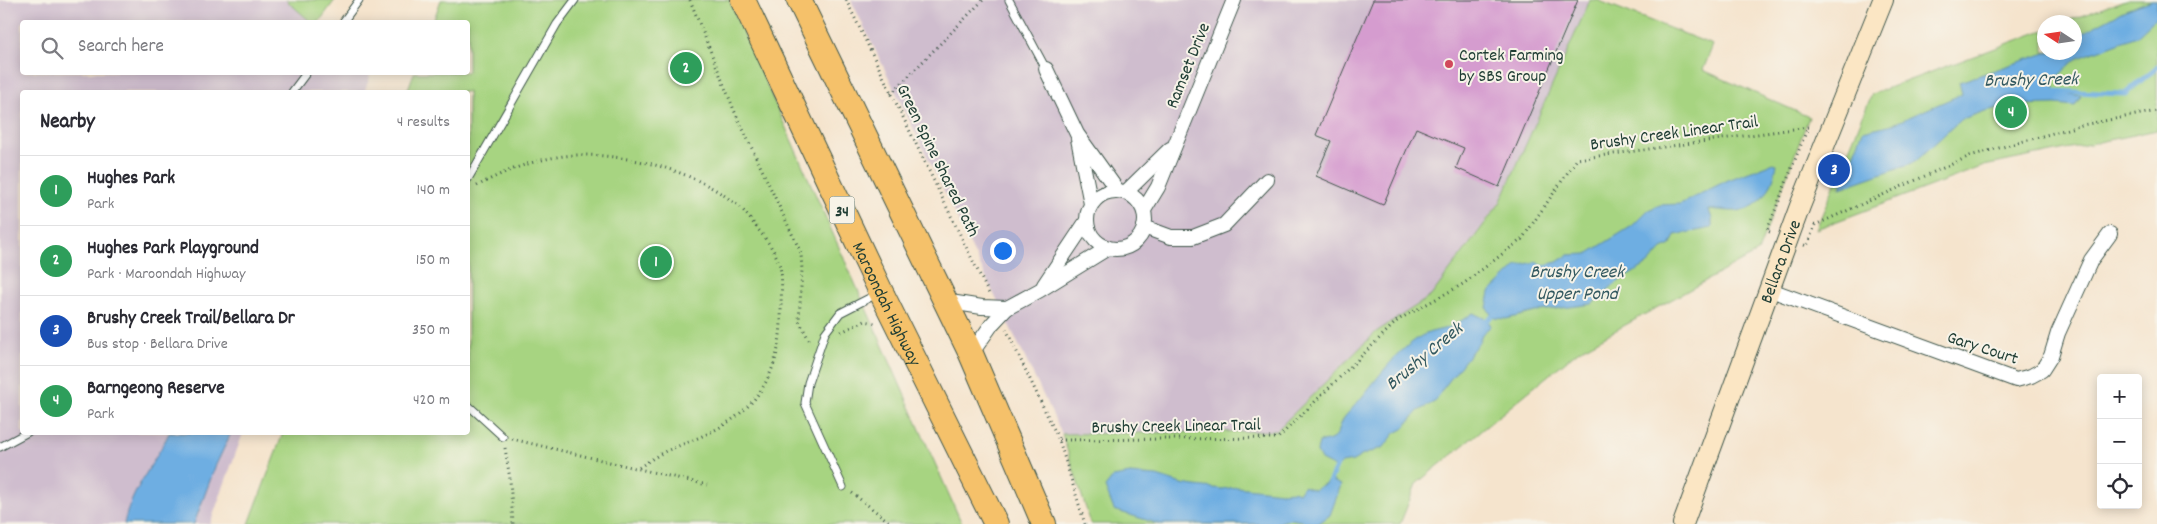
<!DOCTYPE html>
<html lang="en">
<head>
<meta charset="utf-8">
<style>
	:root { --surface:#fff; --page:#f2f2f3; --text:#2b2b33; --muted:#7c7c81; --line:#e1e1e2; --accent:#d1495b }
	body { margin:0; font-family:Dekko,sans-serif; background:var(--page); color:var(--text) }
	.controls { position:absolute; right:15px; bottom:15px; display:grid; overflow:hidden; border-radius:5px; box-shadow:0 2px 12px #0003 }
	.controls button { width:45px; height:45px; display:grid; place-items:center; padding:0; border:0; border-bottom:1px solid var(--line); background:var(--surface); color:var(--text); font:25px sans-serif }
	.compass { position:absolute; left:2037px; top:15px; width:45px; height:45px; border-radius:50%; background:var(--surface); box-shadow:0 2px 12px #0003; rotate:282deg }
	.you { position:absolute; left:1002px; top:250px; width:18px; height:18px; margin:-12px; border:4px solid #fff; border-radius:50%; background:#1a73e8; box-shadow:0 0 0 8px #1a73e833 }
	.badge { display:grid; place-items:center; width:32px; height:32px; border-radius:50%; background:var(--accent); color:#fff; font-size:16px; font-weight:700 }
	.pin { position:absolute; translate:-50% -50%; border:2px solid #fff; box-shadow:0 1px 5px #0006 }
	.list { margin:0; padding:0; list-style:none }
	h2 { display:flex; justify-content:space-between; align-items:center; height:65px; margin:0; padding:0 20px; font-size:21px }
	h2 small { font-size:16px; font-weight:400; color:var(--muted) }
	.list li { display:grid; grid-template-columns:32px 1fr auto; gap:15px; align-items:center; box-sizing:border-box; height:70px; padding:0 20px; border-top:1px solid var(--line) }
	.list b { display:block; font-size:19px; white-space:nowrap }
	.list p { margin:0; font-size:16px; white-space:nowrap; color:var(--muted) }
	.list em { font-size:16px; font-style:normal; color:var(--muted) }
	.icon { flex:none; width:28px; height:28px; fill:none; stroke:currentColor; stroke-width:2; stroke-linecap:round; stroke-linejoin:round }
	.map { position:relative; flex:none; width:2157px; height:524px; overflow:hidden }
	.search { position:absolute; background:var(--surface); box-shadow:0 2px 12px #0003; left:20px; top:20px; width:450px; height:55px; display:flex; align-items:center; gap:12px; box-sizing:border-box; padding:0 18px; border-radius:5px; color:var(--muted); font-size:19px }
	.panel { position:absolute; background:var(--surface); box-shadow:0 2px 12px #0003; left:20px; top:90px; width:450px; height:345px; border-radius:5px }
	.map>svg:first-child { display:block }
</style>
</head>
<body>
<div class="map">
<svg width="2157" height="524" viewBox="0 0 2157 524">
	<rect width="100%" height="100%" fill="#f7f3e8"/>
	<filter id="ink" filterUnits="userSpaceOnUse"><feTurbulence type="fractalNoise" baseFrequency=".02" numOctaves="2"/><feDisplacementMap in="SourceGraphic" scale="10" xChannelSelector="R" yChannelSelector="G"/><feConvolveMatrix kernelMatrix="1 2 1 2 8 2 1 2 1" color-interpolation-filters="sRGB"/></filter>
	<filter id="wash" filterUnits="userSpaceOnUse"><feTurbulence type="fractalNoise" baseFrequency=".0096" numOctaves="4" result="noise"/><feDisplacementMap in="SourceGraphic" scale="20" xChannelSelector="R" yChannelSelector="G"/><feGaussianBlur stdDeviation="1.12" result="paint"/><feColorMatrix in="noise" values="0 0 0 0 0 0 0 0 0 0 0 0 0 0 0 0 0 1.4 0 .05"/><feComposite in="paint" operator="in"/></filter>
	<g filter="url(#wash)">
		<rect width="100%" height="100%" fill="#f5e4cd"/>
		<g fill="#cfbdce">
			<path d="M0,0H286L311,22H22V72H366L370,77L364,92H22V432L243,433L210,524H0Z"/>
			<path d="M851,0H1590L1500,202L1431,296L1376,332L1276,431L1062,434Z"/>
		</g>
		<g fill="#a7d481" stroke="#63885a">
			<path d="M286,0H335L319,22H311Z"/>
			<path d="M441,0H729L962,524H249L283,433L468,432V92H407L414,73L468,72V22H433Z"/>
			<path d="M1590,0H1597L1713,45L1703,70L1809,117L1758,252L1578,351L1416,484L1400,524H1091L1062,434L1276,431L1376,332L1431,296L1500,203Z"/>
			<path d="M2125,0H2157V130L1984,166L1816,229L1872,94L2044,30V52H2074V22H2064Z"/>
		</g>
		<g fill="#6eaee2" stroke="#46768b">
			<path d="M2152,0H2157V17L2137,36L2076,59L2054,80L2055,91L2081,96L2075,106L2055,104L2014,105L1985,111L1960,120L1915,162L1840,188L1863,131L1893,124L1962,94L1959,82L2046,53L2074,52L2075,37L2123,11Z"/>
			<path d="M1773,163L1777,164C1773,188 1760,212 1732,211C1724,211 1717,209 1709,210L1712,219V228L1675,235L1671,245L1662,249L1648,264L1616,283L1592,304L1540,311L1506,319L1494,318L1487,308L1490,292L1517,266L1535,262L1544,265L1557,262L1568,255L1587,254L1632,226L1648,210L1660,205L1680,204L1728,180Z"/>
			<path d="M1473,313L1488,320L1491,326L1482,334L1479,342L1442,390L1436,401L1418,411L1403,429L1395,433L1384,447L1363,455L1353,461L1342,463L1337,468L1321,460L1317,452L1319,442C1344,441 1335,426 1348,413C1371,389 1390,356 1418,338C1428,331 1439,331 1450,327C1458,324 1466,317 1473,313Z"/>
			<path d="M169,433H231L215,467L194,524H124C131,490 155,463 169,433Z"/>
			<path d="M1130,474L1157,476L1182,484L1196,486L1222,489L1237,487L1281,492L1293,491L1298,493L1303,486L1314,490L1331,480L1341,485L1330,515L1318,524L1290,519L1275,524H1159L1114,510L1105,487L1113,477Z"/>
		</g>
		<g fill="none" stroke-linecap="round" stroke-linejoin="round">
			<g stroke="#6eaee2" stroke-width="5">
				<path d="M2050,91L2125,94L2157,67"/>
				<path d="M1482,324L1497,312"/>
				<path d="M1328,485L1338,463"/>
			</g>
		</g>
		<g id="blocks">
			<path fill="#d59ccf" d="M1373,0H1578L1499,187L1456,168L1464,148L1416,128L1383,205L1316,176L1331,141L1316,135Z"/>
		</g>
	</g>
	<g filter="url(#ink)">
		<use href="#blocks" fill-opacity="0" stroke="#3f564b" stroke-width="1"/>
		<g fill="none" stroke-linecap="round" stroke-linejoin="round">
			<g stroke="#3f564b" stroke-width="9">
				<g id="service">
					<path d="M1009,0L1046,69"/>
					<path d="M343,22L359,0"/>
					<path d="M292,92L307,72"/>
					<path d="M468,179L557,24L575,0"/>
					<path d="M468,405L503,437"/>
					<path d="M0,447L28,432"/>
					<path d="M843,487L805,403L808,383L825,333L840,313L877,294"/>
				</g>
			</g>
			<g stroke="#3f564b" stroke-width="16">
				<g id="minor">
					<path d="M1046,69L1077,134L1117,190"/>
					<path d="M1078,139L1091,204"/>
					<circle cx="1116" cy="220" r="29"/>
					<path d="M1126,192L1170,149"/>
					<path d="M1144,210L1158,187L1234,0"/>
					<path d="M1144,227L1171,237H1193L1224,225L1267,180"/>
					<path d="M1044,285L1086,222"/>
					<path d="M1768,289L2016,380L2031,376L2042,370L2051,356L2058,333L2091,260L2110,234"/>
					<path d="M944,301L982,307L1007,308"/>
					<path d="M971,354L992,324L1007,308L1040,290L1108,248"/>
				</g>
			</g>
			<g stroke="#3f564b" stroke-width="22">
				<g id="secondary">
					<path id="s1" d="M1683,524L1800,206L1883,0"/>
				</g>
			</g>
			<g stroke="#3f564b" stroke-width="26">
				<g id="trunk">
					<path id="s2" d="M743,0L881,292L996,524"/>
					<path d="M799,0L971,354L1044,524"/>
				</g>
			</g>
			<g stroke="#3f564b" stroke-width="3" stroke-dasharray="1 4" stroke-linecap="butt">
				<path d="M690,0L734,110L801,253L802,270L799,321L811,343"/>
				<path d="M846,0L989,294"/>
				<path d="M891,94L983,0"/>
				<path d="M477,186C508,169 545,155 581,155C633,155 696,171 737,205C745,211 751,220 757,228C766,239 777,253 780,267C783,279 781,295 781,308C782,344 775,376 751,403C727,429 697,438 666,451C656,456 646,463 637,469"/>
				<path d="M1804,245L1807,246L1815,225L1970,156L2082,125L2157,111"/>
				<path d="M1006,329L1059,440L1085,524"/>
				<path d="M841,332L865,321L875,323"/>
				<path d="M512,439L707,485"/>
				<path d="M1059,440L1278,438L1398,320L1463,284L1522,239L1577,159L1808,127L1767,231L1773,233"/>
				<path d="M505,448L510,479L513,524"/>
				<path d="M852,493L892,524"/>
			</g>
			<use href="#service" stroke="#fff" stroke-width="7"/>
			<use href="#minor" stroke="#fff" stroke-width="14"/>
			<use href="#secondary" stroke="#fbe6c4" stroke-width="20"/>
			<use href="#trunk" stroke="#f5c16b" stroke-width="24"/>
		</g>
	</g>
	<circle fill="#d1495b" stroke="#f7f3e8" stroke-width="2" cx="1449" cy="64" r="5"/>
	<g text-anchor="middle" stroke-width="4" stroke-linejoin="round" paint-order="stroke">
		<rect fill="#f7f3e8" stroke="#60746a" stroke-width="1" x="829.5" y="196.5" width="25" height="27" rx="4"/>
		<g font-size="16" font-weight="bold" fill="#1f3d34">
			<text x="842" y="216">34</text>
		</g>
		<g font-size="18" fill="#1f3d34" stroke="#f7f3e8" text-anchor="start">
			<text x="1459" y="60">Cortek Farming<tspan x="1459" dy="21">by SBS Group</tspan></text>
		</g>
		<g font-size="18" fill="#1f3d34" stroke="#f7f3e8">
			<text transform="translate(1187 65) rotate(-68)" y="6">Ramset Drive</text>
			<text transform="translate(1674 132) rotate(-8)" y="6">Brushy Creek Linear Trail</text>
			<text transform="translate(939 160) rotate(64)" y="6">Green Spine Shared Path</text>
			<text dy="6" stroke="none"><textPath href="#s1" startOffset="280">Bellara Drive</textPath></text>
			<text dy="6" stroke="none"><textPath href="#s2" startOffset="336">Maroondah Highway</textPath></text>
			<text transform="translate(1983 347) rotate(18)" y="6">Gary Court</text>
			<text transform="translate(1176 425) rotate(-1)" y="6">Brushy Creek Linear Trail</text>
		</g>
		<g font-size="19" font-style="italic" fill="#335960" stroke="#f7f3e8">
			<text transform="translate(2031 78) rotate(-1)" y="7">Brushy Creek</text>
			<text x="1577" y="277">Brushy Creek<tspan x="1577" dy="22">Upper Pond</tspan></text>
			<text transform="translate(1423 355) rotate(-40)" y="7">Brushy Creek</text>
		</g>
	</g>
</svg>
<div class="controls">
<button>+</button>
<button>−</button>
<button><svg class="icon" aria-label="locate" viewBox="0 0 24 24"><circle cx="12" cy="12" r="6"/><path d="M12 2v4M12 18v4M2 12h4M18 12h4"/></svg></button>
</div>
<svg class="compass" viewBox="-18 -18 36 36"><path d="M0-13l5 13h-10z" fill="#e53935"/><path d="M0 13l5-13h-10z" fill="#7c7c81"/></svg>
<div class="you"></div>
<div class="pin badge" style="left:656px;top:262px;background:#2e9e5b">1</div>
<div class="pin badge" style="left:686px;top:68px;background:#2e9e5b">2</div>
<div class="pin badge" style="left:1834px;top:170px;background:#1a4fb4">3</div>
<div class="pin badge" style="left:2011px;top:112px;background:#2e9e5b">4</div>
<div class="search"><svg class="icon" aria-label="search" viewBox="0 0 24 24"><circle cx="10" cy="10" r="6"/><path d="M15 15l6 6"/></svg>Search here</div>
<section class="panel">
<h2>Nearby<small>4 results</small></h2>
<ul class="list">
<li><span class="badge" style="background:#2e9e5b">1</span><div><b>Hughes Park</b><p>Park</p></div><em>140 m</em></li>
<li><span class="badge" style="background:#2e9e5b">2</span><div><b>Hughes Park Playground</b><p>Park · Maroondah Highway</p></div><em>150 m</em></li>
<li><span class="badge" style="background:#1a4fb4">3</span><div><b>Brushy Creek Trail/Bellara Dr</b><p>Bus stop · Bellara Drive</p></div><em>350 m</em></li>
<li><span class="badge" style="background:#2e9e5b">4</span><div><b>Barngeong Reserve</b><p>Park</p></div><em>420 m</em></li>
</ul>
</section>
</div>
</body>
</html>
